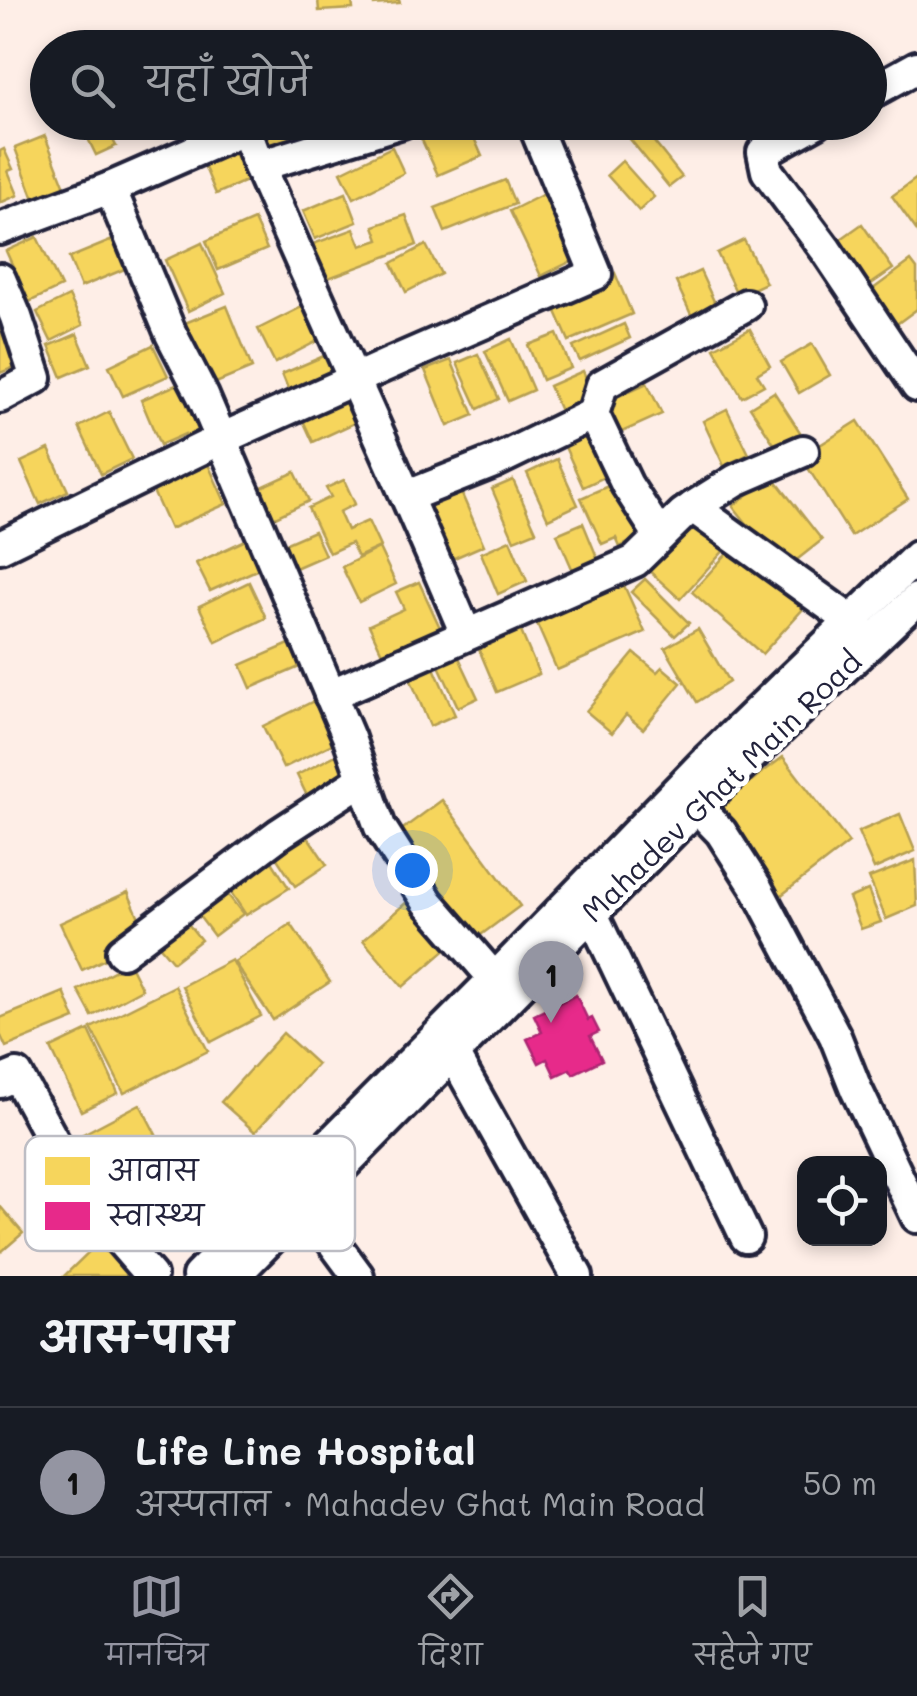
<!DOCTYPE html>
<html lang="hi">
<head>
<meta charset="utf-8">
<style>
	:root { --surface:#171b24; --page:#242831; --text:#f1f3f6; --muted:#9ea1a6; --line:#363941; --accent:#9495a2 }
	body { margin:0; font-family:Mali,"Playpen Sans Deva",sans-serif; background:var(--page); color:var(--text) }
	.controls { position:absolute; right:30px; bottom:30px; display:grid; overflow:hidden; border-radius:20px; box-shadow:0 5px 15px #0003 }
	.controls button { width:90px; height:90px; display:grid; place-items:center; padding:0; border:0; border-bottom:2px solid var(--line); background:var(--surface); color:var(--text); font:50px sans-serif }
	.you { position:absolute; left:412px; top:870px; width:35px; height:35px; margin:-25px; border:8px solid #fff; border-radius:50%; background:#1a73e8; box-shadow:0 0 0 15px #1a73e833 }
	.badge { display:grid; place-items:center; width:65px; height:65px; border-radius:50%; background:var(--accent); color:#111; font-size:32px; font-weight:700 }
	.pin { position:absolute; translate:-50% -82px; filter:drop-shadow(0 2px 5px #0008) }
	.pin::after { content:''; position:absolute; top:52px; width:35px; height:30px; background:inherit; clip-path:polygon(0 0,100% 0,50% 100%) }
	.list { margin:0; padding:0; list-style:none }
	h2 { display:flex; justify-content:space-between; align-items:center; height:130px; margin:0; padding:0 40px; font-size:42px }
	h2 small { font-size:32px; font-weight:400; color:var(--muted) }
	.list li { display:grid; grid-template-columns:65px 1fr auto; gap:30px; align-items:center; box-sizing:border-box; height:150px; padding:0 40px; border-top:2px solid var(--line) }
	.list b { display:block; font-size:38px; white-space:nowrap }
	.list p { margin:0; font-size:32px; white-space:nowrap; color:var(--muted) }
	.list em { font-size:32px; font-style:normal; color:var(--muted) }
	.icon { flex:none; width:55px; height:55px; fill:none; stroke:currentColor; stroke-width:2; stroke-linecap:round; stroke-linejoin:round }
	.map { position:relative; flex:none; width:917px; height:1276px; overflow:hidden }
	.search { position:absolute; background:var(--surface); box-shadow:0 5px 15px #0003; left:30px; right:30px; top:30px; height:110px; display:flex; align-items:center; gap:25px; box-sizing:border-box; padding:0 35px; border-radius:55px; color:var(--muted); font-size:38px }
	.sheet { height:280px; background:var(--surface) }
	nav { display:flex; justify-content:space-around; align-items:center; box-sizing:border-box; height:140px; border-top:2px solid var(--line); background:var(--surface); font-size:28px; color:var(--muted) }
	nav a { display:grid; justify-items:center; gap:5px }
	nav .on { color:var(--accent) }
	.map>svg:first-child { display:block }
</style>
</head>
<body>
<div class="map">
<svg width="917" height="1276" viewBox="0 0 917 1276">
	<rect width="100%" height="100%" fill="#feeee7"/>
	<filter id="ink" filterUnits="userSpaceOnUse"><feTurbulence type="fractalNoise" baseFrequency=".01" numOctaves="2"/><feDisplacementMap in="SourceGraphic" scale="20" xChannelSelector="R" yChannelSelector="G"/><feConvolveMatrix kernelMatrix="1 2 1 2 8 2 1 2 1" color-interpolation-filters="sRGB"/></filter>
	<g filter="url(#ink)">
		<g fill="#f6d55c" stroke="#b69f52" stroke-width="2.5">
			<path d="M318,0H352L353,9L319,11Z"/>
			<path d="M374,0H399L400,3L374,5Z"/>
			<path d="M445,33L449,48L395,47Z"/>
			<path d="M80,122H104L116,146L96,155Z"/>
			<path d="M260,122H313L315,129L268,146Z"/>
			<path d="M454,122H467L482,156L438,175L421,138Z"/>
			<path d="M616,122H638L682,177L669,187Z"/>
			<path d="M45,136L65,187L34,199L15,148Z"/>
			<path d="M240,141L255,177L216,194L201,158Z"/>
			<path d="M392,147L404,173L354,198L341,172Z"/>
			<path d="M4,149L13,169L8,171L18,195L0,203V151Z"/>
			<path d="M622,161L654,197L639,211L607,175Z"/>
			<path d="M917,178V231L892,196Z"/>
			<path d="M505,180L515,204L445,232L435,208Z"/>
			<path d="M550,191L582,256L541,276L510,211Z"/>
			<path d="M346,193L357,222L315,239L303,211Z"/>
			<path d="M406,215L417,245L326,279L313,244L354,229L361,246L379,240L374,226Z"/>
			<path d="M254,220L267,249L218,270L206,241Z"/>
			<path d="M862,224L893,269L861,291L831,246Z"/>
			<path d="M37,237L61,287L29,302L6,251Z"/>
			<path d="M120,237L132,266L81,287L69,258Z"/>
			<path d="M744,240L766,283L738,296L717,253Z"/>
			<path d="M202,243L225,293L188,311L165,260Z"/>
			<path d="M426,245L441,274L406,292L392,263Z"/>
			<path d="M911,261L917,269V309L894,326L869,292Z"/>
			<path d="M700,271L718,310L694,321L676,282Z"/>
			<path d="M615,273L632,314L569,341L551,300Z"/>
			<path d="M69,296L83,325L51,341L37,312Z"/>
			<path d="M0,302L25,363L0,373Z"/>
			<path d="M308,304L325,337L275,363L258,329Z"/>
			<path d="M227,306L252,368L211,385L185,323Z"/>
			<path d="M624,324L630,338L580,361L573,347Z"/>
			<path d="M750,329L770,366L757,374L764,385L742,397L714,348Z"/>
			<path d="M77,334L90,365L62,377L49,346Z"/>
			<path d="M557,334L571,368L542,380L528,345Z"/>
			<path d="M511,339L533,390L508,401L485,351Z"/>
			<path d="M812,344L830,375L799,393L781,362Z"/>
			<path d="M153,345L168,376L123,396L109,366Z"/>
			<path d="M331,353L343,380L293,401L282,374Z"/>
			<path d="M478,354L499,399L478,409L457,363Z"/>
			<path d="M451,360L474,415L448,426L425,370Z"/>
			<path d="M583,371L594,397L560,411L549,386Z"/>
			<path d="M183,382L214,431L188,442L185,434L160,445L141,400Z"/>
			<path d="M647,383L662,414L613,436L599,405Z"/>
			<path d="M774,392L802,435L778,450L750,407Z"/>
			<path d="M347,394L359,421L313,442L301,416Z"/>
			<path d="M727,409L749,454L724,466L703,421Z"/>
			<path d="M109,412L132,459L101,474L79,427Z"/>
			<path d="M858,421L908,499L851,536L801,457Z"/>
			<path d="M587,427L609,475L583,487L561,438Z"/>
			<path d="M49,449L68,491L40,504L21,462Z"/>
			<path d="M557,459L578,505L548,519L527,473Z"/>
			<path d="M208,464L226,504L170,529L152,489Z"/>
			<path d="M295,472L309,501L267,521L253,491Z"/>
			<path d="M772,476L822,540L784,570L733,506Z"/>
			<path d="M344,480L355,504L339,512L347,530L368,521L380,547L358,557L351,543L329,553L308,508L331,497L326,488Z"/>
			<path d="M513,480L536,531L514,540L492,489Z"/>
			<path d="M615,483L641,537L620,547L616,538L602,544L581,498Z"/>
			<path d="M460,490L484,545L445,562L421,508Z"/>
			<path d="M694,517L727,547L680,599L647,569Z"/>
			<path d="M583,523L599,562L574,573L557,534Z"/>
			<path d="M314,531L325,555L284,573L273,549Z"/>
			<path d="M250,538L263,567L210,591L196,563Z"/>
			<path d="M510,540L527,581L498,594L481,553Z"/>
			<path d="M733,547L803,609L762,654L692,592Z"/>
			<path d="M379,548L396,584L359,602L342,567Z"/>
			<path d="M645,579L689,623L675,636L631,592Z"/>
			<path d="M622,581L645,632L557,670L535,620Z"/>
			<path d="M249,582L266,618L216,642L199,606Z"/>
			<path d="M419,582L442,632L385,659L369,625L404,609L396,592Z"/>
			<path d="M520,629L539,674L497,692L478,647Z"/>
			<path d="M698,629L729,682L697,702L665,648Z"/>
			<path d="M294,642L304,665L251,688L241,665Z"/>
			<path d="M456,651L478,698L458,707L436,659Z"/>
			<path d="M634,653L657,672L662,667L681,683L643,729L626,715L612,733L586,711Z"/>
			<path d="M431,661L455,715L430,726L407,671Z"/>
			<path d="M314,701L334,743L283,768L263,726Z"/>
			<path d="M336,755L349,781L309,800L297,775Z"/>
			<path d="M783,757L849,843L779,897L713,810Z"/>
			<path d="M442,800L520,906L474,940L396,834Z"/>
			<path d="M900,814L915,851L874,869L858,832Z"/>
			<path d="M308,837L327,865L295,886L276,857Z"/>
			<path d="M271,860L289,888L246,915L228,888Z"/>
			<path d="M915,860L917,906L886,919L869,878Z"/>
			<path d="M868,890L881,922L861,929L849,898Z"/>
			<path d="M225,891L243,914L214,936L196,912Z"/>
			<path d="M128,892L143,927L120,952L82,970L60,923Z"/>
			<path d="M408,901L449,947L403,987L363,940Z"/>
			<path d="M185,920L201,940L173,962L157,943Z"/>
			<path d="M291,924L330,982L273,1020L234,962Z"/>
			<path d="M232,960L261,1016L211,1042L182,986Z"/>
			<path d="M129,963L142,989L92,1016L78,990Z"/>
			<path d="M175,986L208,1051L124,1093L91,1028Z"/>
			<path d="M64,992L75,1019L6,1047L0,1034V1018Z"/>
			<path d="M89,1030L118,1093L81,1111L51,1048Z"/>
			<path d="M283,1033L317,1064L255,1132L221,1102Z"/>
			<path d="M140,1104L164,1150L134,1165L148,1191L117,1207L100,1175L89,1181L68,1142Z"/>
			<path d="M0,1206L23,1233L0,1253Z"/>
			<path d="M100,1241L134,1276H64Z"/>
		</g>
		<path fill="#e7298a" stroke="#ac2772" stroke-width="2.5" d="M576,995L588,1020L592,1018L599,1032L590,1036L602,1060L573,1074L570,1069L555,1076L547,1059L539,1063L527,1039L542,1032L534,1015Z"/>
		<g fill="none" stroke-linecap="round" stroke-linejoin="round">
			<g stroke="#22223b" stroke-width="38">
				<g id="minor">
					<path d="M870,93L917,67"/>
					<path d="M242,122L259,166C327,322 400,477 466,634"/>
					<path d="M817,122L763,152L767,171L826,250L917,386"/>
					<path d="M259,166L402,122"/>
					<path d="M110,188L171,334L203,396L349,738L380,827L428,902L506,992"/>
					<path d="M0,229L110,188L245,129"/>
					<path d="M0,279L16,317L36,378L0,397"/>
					<path d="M408,496L496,461L593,414"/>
					<path d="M693,507L851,621L862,633"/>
					<path d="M660,536L627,485L593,414L602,385L746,305"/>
					<path d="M0,547L221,439L391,363L596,274L533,122"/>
					<path d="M330,695L635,561L683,514L693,507L736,480L803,451"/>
					<path d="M683,793L721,832L756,887L835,1036L856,1089L917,1217"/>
					<path d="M592,914L746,1237"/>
					<path d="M122,952L279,834L363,779"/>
					<path d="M453,1054L577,1276"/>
					<path d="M0,1082L17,1075L86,1201L151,1276"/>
					<path d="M305,1204L358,1276"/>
					<path d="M198,1276L495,978L704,763L917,557"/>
					<path d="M234,1276L696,808L917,599"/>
				</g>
			</g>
			<use href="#minor" stroke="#fff" stroke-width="30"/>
		</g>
	</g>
	<g text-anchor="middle" stroke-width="10" stroke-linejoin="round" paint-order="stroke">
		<g font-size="30" fill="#22223b" stroke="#fff">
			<text transform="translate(722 787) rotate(-44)" y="10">Mahadev Ghat Main Road</text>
		</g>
	</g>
	<rect x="25" y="1136" width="330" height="115" rx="15" fill="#fff" stroke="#bdbdc4" stroke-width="2.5"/>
	<rect x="45" y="1157" width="45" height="28" fill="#f6d55c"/>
	<rect x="45" y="1202" width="45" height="28" fill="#e7298a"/>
	<g font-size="28" fill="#22223b">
		<text x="108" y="1181">आवास</text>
		<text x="108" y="1226">स्वास्थ्य</text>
	</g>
</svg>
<div class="controls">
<button><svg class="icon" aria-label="locate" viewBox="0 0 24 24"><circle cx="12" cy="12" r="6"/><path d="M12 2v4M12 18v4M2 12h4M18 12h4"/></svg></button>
</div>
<div class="you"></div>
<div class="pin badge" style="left:551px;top:1023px">1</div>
<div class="search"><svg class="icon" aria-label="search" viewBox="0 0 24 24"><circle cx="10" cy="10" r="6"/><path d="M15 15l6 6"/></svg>यहाँ खोजें</div>
</div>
<section class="sheet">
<h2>आस-पास<small></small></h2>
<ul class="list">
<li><span class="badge">1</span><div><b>Life Line Hospital</b><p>अस्पताल · Mahadev Ghat Main Road</p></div><em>50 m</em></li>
</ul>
</section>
<nav>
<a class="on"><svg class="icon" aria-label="map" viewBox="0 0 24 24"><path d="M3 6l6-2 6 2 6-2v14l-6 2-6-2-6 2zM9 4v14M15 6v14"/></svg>मानचित्र</a>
<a><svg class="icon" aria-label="directions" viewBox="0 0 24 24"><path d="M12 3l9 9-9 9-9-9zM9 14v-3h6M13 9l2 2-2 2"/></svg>दिशा</a>
<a><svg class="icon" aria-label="saved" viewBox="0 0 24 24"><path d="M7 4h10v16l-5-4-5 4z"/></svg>सहेजे गए</a>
</nav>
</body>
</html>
